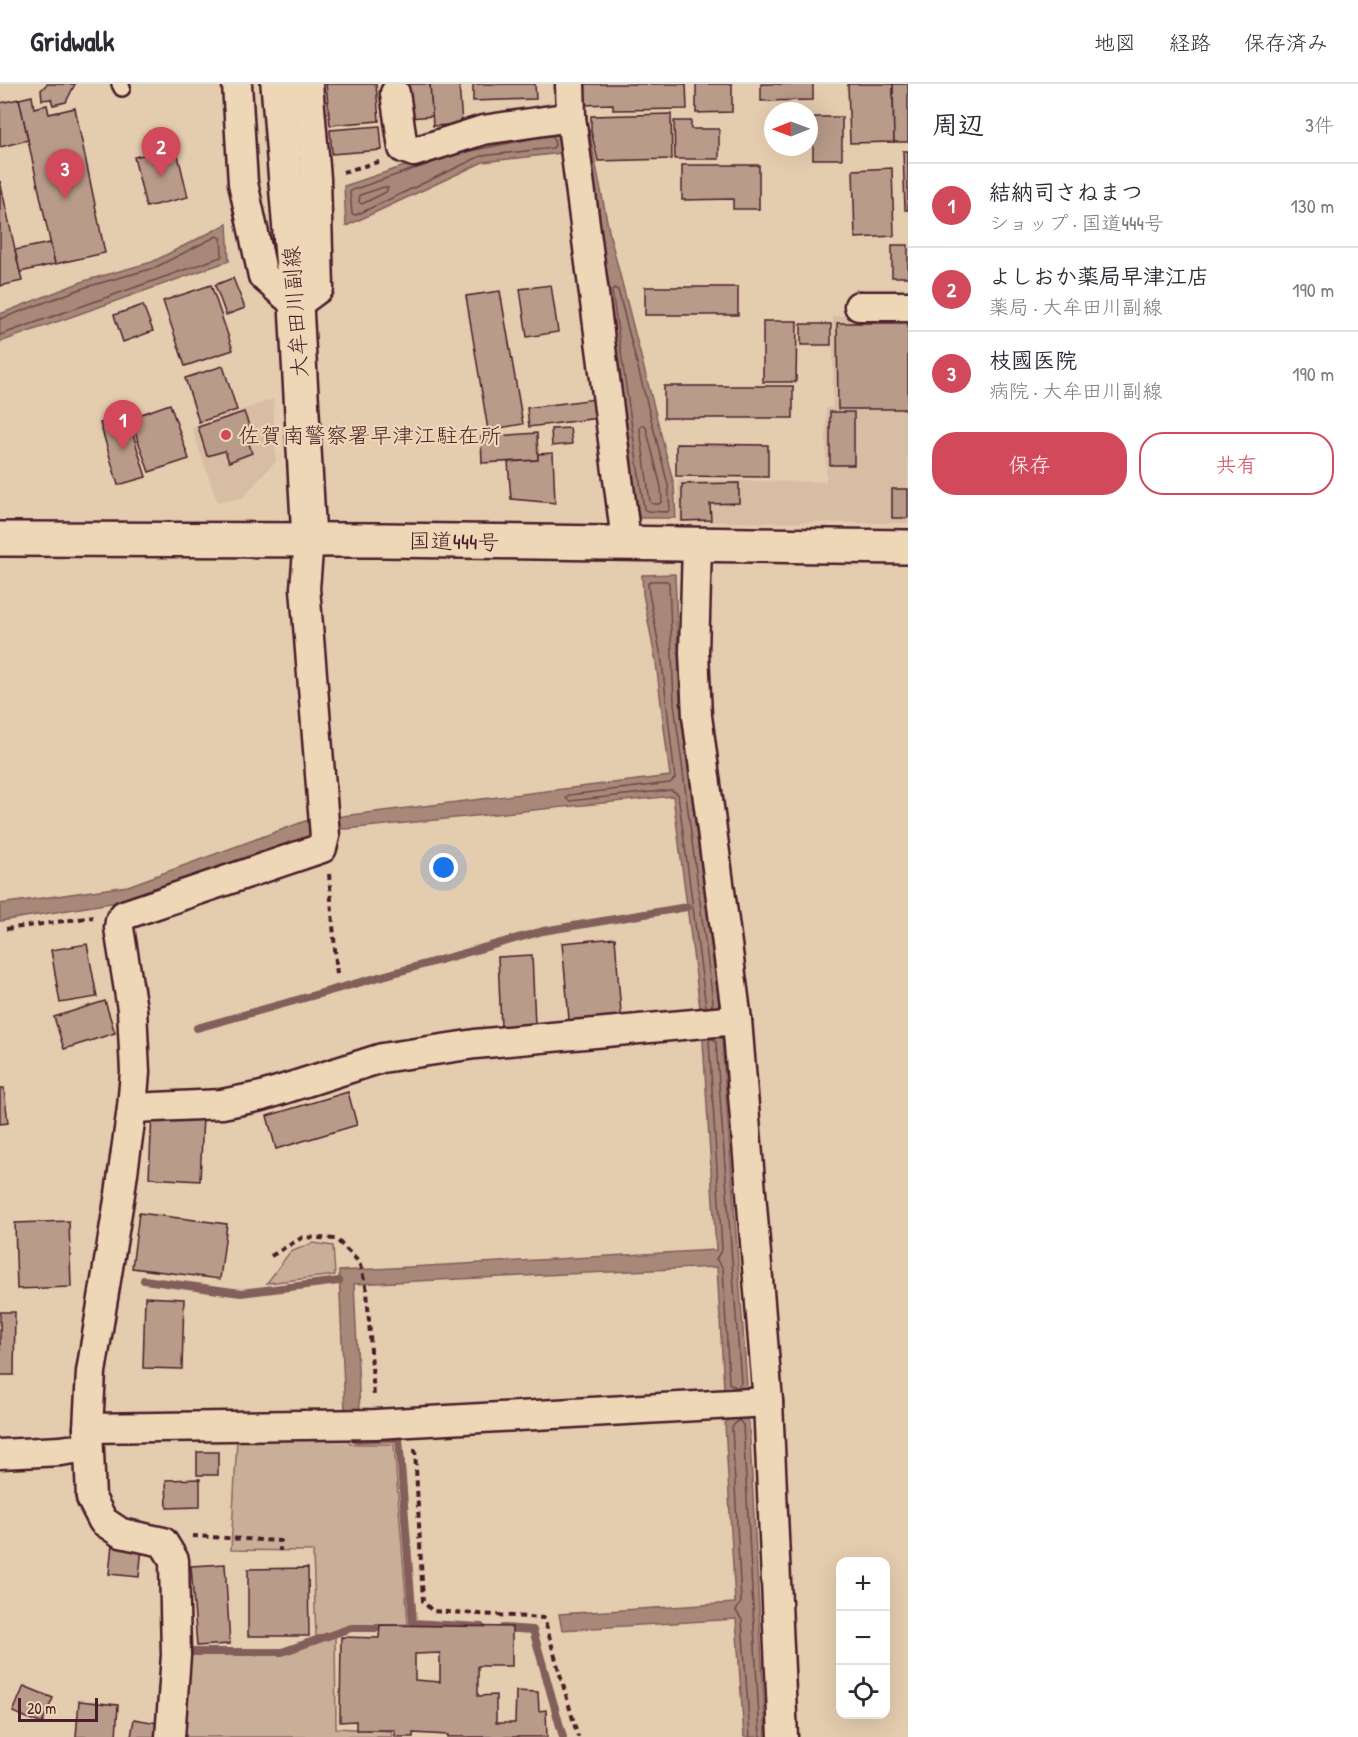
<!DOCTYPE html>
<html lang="ja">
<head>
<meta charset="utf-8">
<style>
	:root { --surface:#fff; --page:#f2f2f3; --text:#2b2b33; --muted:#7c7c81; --line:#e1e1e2; --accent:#d1495b }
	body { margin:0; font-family:"Patrick Hand","Klee One",sans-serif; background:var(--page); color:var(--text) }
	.controls { position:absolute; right:18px; bottom:18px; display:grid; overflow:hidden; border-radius:12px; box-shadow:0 6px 24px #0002 }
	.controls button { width:54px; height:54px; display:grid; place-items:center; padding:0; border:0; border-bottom:2px solid var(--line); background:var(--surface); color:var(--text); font:30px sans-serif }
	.compass { position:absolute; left:764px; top:18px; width:54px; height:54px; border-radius:50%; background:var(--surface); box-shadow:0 6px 24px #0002; rotate:269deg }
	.scale { position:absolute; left:18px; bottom:15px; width:80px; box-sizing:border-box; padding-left:6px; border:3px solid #4a1f2b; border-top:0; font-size:16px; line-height:21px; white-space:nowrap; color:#4a1f2b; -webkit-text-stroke:4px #eed7b6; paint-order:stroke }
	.you { position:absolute; left:444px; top:784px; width:21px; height:21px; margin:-15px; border:4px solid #fff; border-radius:50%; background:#1a73e8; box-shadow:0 0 0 9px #1a73e833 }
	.badge { display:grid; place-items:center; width:39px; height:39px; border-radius:50%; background:var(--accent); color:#fff; font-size:20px; font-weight:700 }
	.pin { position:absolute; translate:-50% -50px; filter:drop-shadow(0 2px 3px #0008) }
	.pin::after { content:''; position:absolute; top:32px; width:21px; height:18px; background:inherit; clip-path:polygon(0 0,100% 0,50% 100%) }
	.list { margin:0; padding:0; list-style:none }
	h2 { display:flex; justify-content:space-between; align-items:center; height:78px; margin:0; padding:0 24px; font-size:26px }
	h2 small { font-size:20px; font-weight:400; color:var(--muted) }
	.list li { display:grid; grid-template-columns:39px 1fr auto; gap:18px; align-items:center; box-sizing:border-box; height:84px; padding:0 24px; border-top:2px solid var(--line) }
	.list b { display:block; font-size:22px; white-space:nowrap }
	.list p { margin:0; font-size:20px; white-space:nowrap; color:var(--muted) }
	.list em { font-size:20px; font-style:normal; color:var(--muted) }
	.actions { display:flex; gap:12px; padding:18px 24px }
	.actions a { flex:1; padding:14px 0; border:2px solid var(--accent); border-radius:24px; text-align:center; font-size:21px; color:var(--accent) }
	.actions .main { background:var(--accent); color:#fff }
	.icon { flex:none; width:33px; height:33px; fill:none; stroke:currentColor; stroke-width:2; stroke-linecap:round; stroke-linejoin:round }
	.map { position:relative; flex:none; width:908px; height:1653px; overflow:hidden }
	header { display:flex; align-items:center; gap:36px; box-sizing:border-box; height:84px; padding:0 30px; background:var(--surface); border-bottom:2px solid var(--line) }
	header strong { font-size:28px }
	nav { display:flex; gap:33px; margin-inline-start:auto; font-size:21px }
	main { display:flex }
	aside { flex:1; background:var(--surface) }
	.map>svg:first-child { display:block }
</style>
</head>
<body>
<header>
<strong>Gridwalk</strong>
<nav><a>地図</a><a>経路</a><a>保存済み</a></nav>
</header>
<main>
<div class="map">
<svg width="908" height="1653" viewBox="0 0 908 1653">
	<rect width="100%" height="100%" fill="#e4ccae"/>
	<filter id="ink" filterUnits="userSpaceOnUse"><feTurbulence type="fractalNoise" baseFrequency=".0167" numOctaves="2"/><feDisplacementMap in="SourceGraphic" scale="12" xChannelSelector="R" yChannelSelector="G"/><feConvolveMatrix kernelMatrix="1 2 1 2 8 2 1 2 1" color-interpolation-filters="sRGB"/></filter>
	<g filter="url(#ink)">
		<g fill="#d7bda3">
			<path d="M833,232H908V439L679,438L678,396L826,398V324H833Z"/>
			<path d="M273,315L276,377L242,414L217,418L192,344Z"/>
		</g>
		<g fill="#caaf98" stroke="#8a6762" stroke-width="1.5">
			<path d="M313,1159L333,1162L335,1191L267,1199L290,1168Z"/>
			<path d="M348,1354L350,1360H394L408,1540L349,1543L316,1554L313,1467L231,1466L237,1355Z"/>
			<path d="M335,1552L336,1644L391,1647L392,1653H177L189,1569H281Z"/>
		</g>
		<g fill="#a78879" stroke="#825e5a" stroke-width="1.5">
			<path d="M560,43L561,69L483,78L346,142L344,102L462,63Z"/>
			<path d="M582,46H589L610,152L674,401L676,434H639Z"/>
			<path d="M227,140L229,177L0,258V230L84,197L152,178Z"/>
			<path d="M675,490L680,618L719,919L713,936L722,956L747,1301C741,1310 742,1329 749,1338L766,1653H744L736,1535L562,1546L559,1530L735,1519L725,1339L731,1334L730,1307L724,1305L717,1183L354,1200L360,1328H345L339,1187L716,1166L703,957L705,942L700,924L673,712L346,745L320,744L304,757L117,818L0,837V820L128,802L308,736L330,738L342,732L670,692L656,579L643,510L642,491Z"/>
		</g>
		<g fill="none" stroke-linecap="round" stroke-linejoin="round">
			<g stroke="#6f494a" stroke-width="1.5">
				<path d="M465,68L530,55"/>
				<path d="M446,74L352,106L350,108L352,130L356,131L481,72L553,64L555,61L553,52"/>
				<path d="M384,103L388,104L386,108L362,120L359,118L360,111Z"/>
				<path d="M614,204L618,206L668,401L670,425L667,428L647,427L644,425L612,207Z"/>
				<path d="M0,235L86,203L154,184L217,152L221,154L222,171L221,173L0,251"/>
				<path d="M642,341L646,343L661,403L662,417L659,420H653L650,418L640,345Z"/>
				<path d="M706,923L678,710L671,706L569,717L566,714L569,711L670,699L675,694L662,578L649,509L648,499L651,497H667L669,499L674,619L713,918L711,923"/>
				<path d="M712,954L716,958L741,1299L737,1304L729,1299L723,1184L716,1175L722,1165L709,957Z"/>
				<path d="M750,1653L742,1536L736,1527L741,1518L732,1343L739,1336L743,1341L760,1653"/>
			</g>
			<g stroke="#825e5a" stroke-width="8">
				<path d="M197,944L543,847L687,823"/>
				<path d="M144,1196L241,1209L339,1197"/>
				<path d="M356,1355L399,1354L413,1539L481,1543"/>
				<path d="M503,1544L533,1546L563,1653"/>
				<path d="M188,1568H282L351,1544H390"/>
			</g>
		</g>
		<g fill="#b99b89" stroke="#4a1f2b" stroke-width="1.5" fill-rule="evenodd">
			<path d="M47,0H75L66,18L53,21L51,15L42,16L41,6Z"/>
			<path d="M326,0H376L379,37L330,41Z"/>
			<path d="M407,0H430L433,32L410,34Z"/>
			<path d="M430,0H459L462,40L433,42Z"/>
			<path d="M473,0H535L536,15L473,17Z"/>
			<path d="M581,0H686L687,25L613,26V20L582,21Z"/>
			<path d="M696,0H732V28L696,29Z"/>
			<path d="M761,0H813V16L761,17Z"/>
			<path d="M848,0H893L894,58L850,59Z"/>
			<path d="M893,0H908V58H894Z"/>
			<path d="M32,12L34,24L47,21L49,30L75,24L105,169L55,180L19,15Z"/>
			<path d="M19,15L28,56L0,63V19Z"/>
			<path d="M671,30L672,75L598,77L591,47V32Z"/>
			<rect x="813" y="33" width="29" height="42"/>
			<path d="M674,37H691V45H719V75H675Z"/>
			<path d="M380,42L382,66L332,70L330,46Z"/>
			<path d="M176,63L188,113L146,123L134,73Z"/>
			<path d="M903,67H908V126H905Z"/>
			<path d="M682,81H759V125H733V115L682,116Z"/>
			<path d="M892,84L894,152L855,154L853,86Z"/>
			<path d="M0,97L22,197L0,202Z"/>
			<path d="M50,159L55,180L20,188L15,166Z"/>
			<rect x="892" y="161" width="16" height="32"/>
			<path d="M233,194L245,224L226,231L215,201Z"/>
			<path d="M211,201L233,266L185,282L163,217Z"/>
			<path d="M551,201L558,248L527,253L520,205Z"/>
			<rect x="645" y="203" width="93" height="28"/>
			<path d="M500,207L523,340L488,346L466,212Z"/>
			<path d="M143,221L153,247L123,258L114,231Z"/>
			<path d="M763,237H797L796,298H763Z"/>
			<path d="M837,239H908V325H838Z"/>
			<rect x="801" y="240" width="30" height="21"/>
			<path d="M223,282L237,326L199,338L185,294Z"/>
			<rect x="664" y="302" width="129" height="32"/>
			<path d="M595,315L598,334L529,343L527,324Z"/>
			<path d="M170,320L189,375L149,388L130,334Z"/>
			<path d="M244,328L255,358L249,360L252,369L229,378L225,367L207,372L198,343Z"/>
			<rect x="830" y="328" width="24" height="53"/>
			<path d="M127,331L146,393L118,401L100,339Z"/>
			<path d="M570,344L572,360L552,362L551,345Z"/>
			<path d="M537,349L538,376L482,379L481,353Z"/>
			<path d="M676,360L768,361V393L676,392Z"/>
			<path d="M553,369L555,419L511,415L508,378L538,376V370Z"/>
			<path d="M739,399V419L710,420L711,436L682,437V400Z"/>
			<rect x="892" y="405" width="16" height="29"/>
			<path d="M615,854L622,941L570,946L562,859Z"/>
			<path d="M87,860L97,913L60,919L51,866Z"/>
			<path d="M532,871L535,941L501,943L498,873Z"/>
			<path d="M105,917L115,949L64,965L54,933Z"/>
			<path d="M0,1004H4L8,1039L0,1040Z"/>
			<path d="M348,1008L357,1041L276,1065L267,1032Z"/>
			<path d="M152,1030L203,1032L200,1097L149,1094Z"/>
			<path d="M139,1129L227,1140L220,1195L132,1184Z"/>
			<path d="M69,1137L71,1203L17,1205L15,1139Z"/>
			<path d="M145,1213L184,1215L182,1285L143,1284Z"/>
			<path d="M0,1228H15L14,1291H0Z"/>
			<rect x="197" y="1368" width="21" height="23"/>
			<path d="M200,1395V1423L167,1424L166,1396Z"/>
			<path d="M113,1450L143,1453L139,1493L109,1490Z"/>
			<path d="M225,1480L230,1560L197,1562L191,1482Z"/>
			<path d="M308,1484L309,1552H248V1485Z"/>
			<path d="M380,1541L512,1543V1582H478V1612L496,1611V1639H515L516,1607L538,1608L539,1627L546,1626L547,1653H448V1651L413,1649V1653H395V1646H356V1637L340,1638L341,1553L379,1554ZM440,1569V1598L415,1596V1570Z"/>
			<path d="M24,1602L53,1614L42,1640L13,1628Z"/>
			<path d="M79,1617L118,1621L116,1653H76Z"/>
			<path d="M134,1635L158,1639L156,1653H131Z"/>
		</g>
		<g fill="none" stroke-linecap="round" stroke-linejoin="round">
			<g stroke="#4a1f2b" stroke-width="20">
				<path id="lane" d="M120,0L122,4"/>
			</g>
			<g stroke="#4a1f2b" stroke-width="33">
				<g id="street">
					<path d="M237,0L243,99L263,192L296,221L319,204L316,95L308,0"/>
					<path d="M570,0L571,33L624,441L623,460"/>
					<path d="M395,9L403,64L414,68L483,46L571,33"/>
					<path d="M859,222H908"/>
					<path d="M697,461L694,569L697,632L737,936L768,1318L783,1653"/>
					<path d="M132,1024L222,1020L262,1012L382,974L475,960L737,936"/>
					<path d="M88,1344L376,1340L768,1318"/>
					<path d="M0,1370L61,1367L88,1363"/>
					<path d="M170,1653L176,1571L174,1476L163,1458L121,1449L103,1437L91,1414L88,1344L91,1288L120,1110L132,1024L135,988L132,925L119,844L120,837L124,831L322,764L325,752L305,504L309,455"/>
				</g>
			</g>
			<g stroke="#4a1f2b" stroke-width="38">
				<path id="primary" d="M278,0L296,221L309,455"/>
			</g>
			<g stroke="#4a1f2b" stroke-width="38">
				<path id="highway" d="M0,455L383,456L908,463"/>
			</g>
			<g stroke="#4a1f2b" stroke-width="4" stroke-dasharray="6 4.5" stroke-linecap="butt">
				<path d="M343,88L382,77"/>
				<path d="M329,790L337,891"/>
				<path d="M6,845L93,833"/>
				<path d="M271,1172L303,1153L336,1155L359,1178L367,1206L374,1313"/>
				<path d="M415,1365L423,1517L432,1527L544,1534L578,1653"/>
				<path d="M192,1452L280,1457V1467"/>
			</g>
			<use href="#lane" stroke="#eed7b6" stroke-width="15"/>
			<use href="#street" stroke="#eed7b6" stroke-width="28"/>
			<use href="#primary" stroke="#eed7b6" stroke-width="33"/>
			<use href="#highway" stroke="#eed7b6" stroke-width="33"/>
		</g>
	</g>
	<circle fill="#d1495b" stroke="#eed7b6" stroke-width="2" cx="226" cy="351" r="6"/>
	<g text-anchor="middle" stroke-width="4.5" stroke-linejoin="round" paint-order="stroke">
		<g font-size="22" fill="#4a1f2b" stroke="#eed7b6">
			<text transform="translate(295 228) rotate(-94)" y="8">大牟田川副線</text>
			<text transform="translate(454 457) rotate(1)" y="8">国道444号</text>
		</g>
		<g font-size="22" fill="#4a1f2b" stroke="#eed7b6" text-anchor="start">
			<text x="238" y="359">佐賀南警察署早津江駐在所</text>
		</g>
	</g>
</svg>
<div class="controls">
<button>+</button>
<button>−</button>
<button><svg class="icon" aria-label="locate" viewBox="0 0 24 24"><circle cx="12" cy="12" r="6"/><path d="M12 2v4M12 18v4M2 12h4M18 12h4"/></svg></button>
</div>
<svg class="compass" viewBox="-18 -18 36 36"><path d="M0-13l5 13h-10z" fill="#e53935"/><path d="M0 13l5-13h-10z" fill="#7c7c81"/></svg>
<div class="scale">20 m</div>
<div class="you"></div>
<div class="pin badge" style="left:123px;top:366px">1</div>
<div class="pin badge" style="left:161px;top:93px">2</div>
<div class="pin badge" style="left:65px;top:115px">3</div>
</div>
<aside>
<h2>周辺<small>3件</small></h2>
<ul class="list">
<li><span class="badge">1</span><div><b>結納司さねまつ</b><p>ショップ · 国道444号</p></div><em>130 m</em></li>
<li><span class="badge">2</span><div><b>よしおか薬局早津江店</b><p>薬局 · 大牟田川副線</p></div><em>190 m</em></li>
<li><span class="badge">3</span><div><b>枝國医院</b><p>病院 · 大牟田川副線</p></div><em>190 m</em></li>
</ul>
<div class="actions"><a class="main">保存</a><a>共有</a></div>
</aside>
</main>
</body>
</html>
